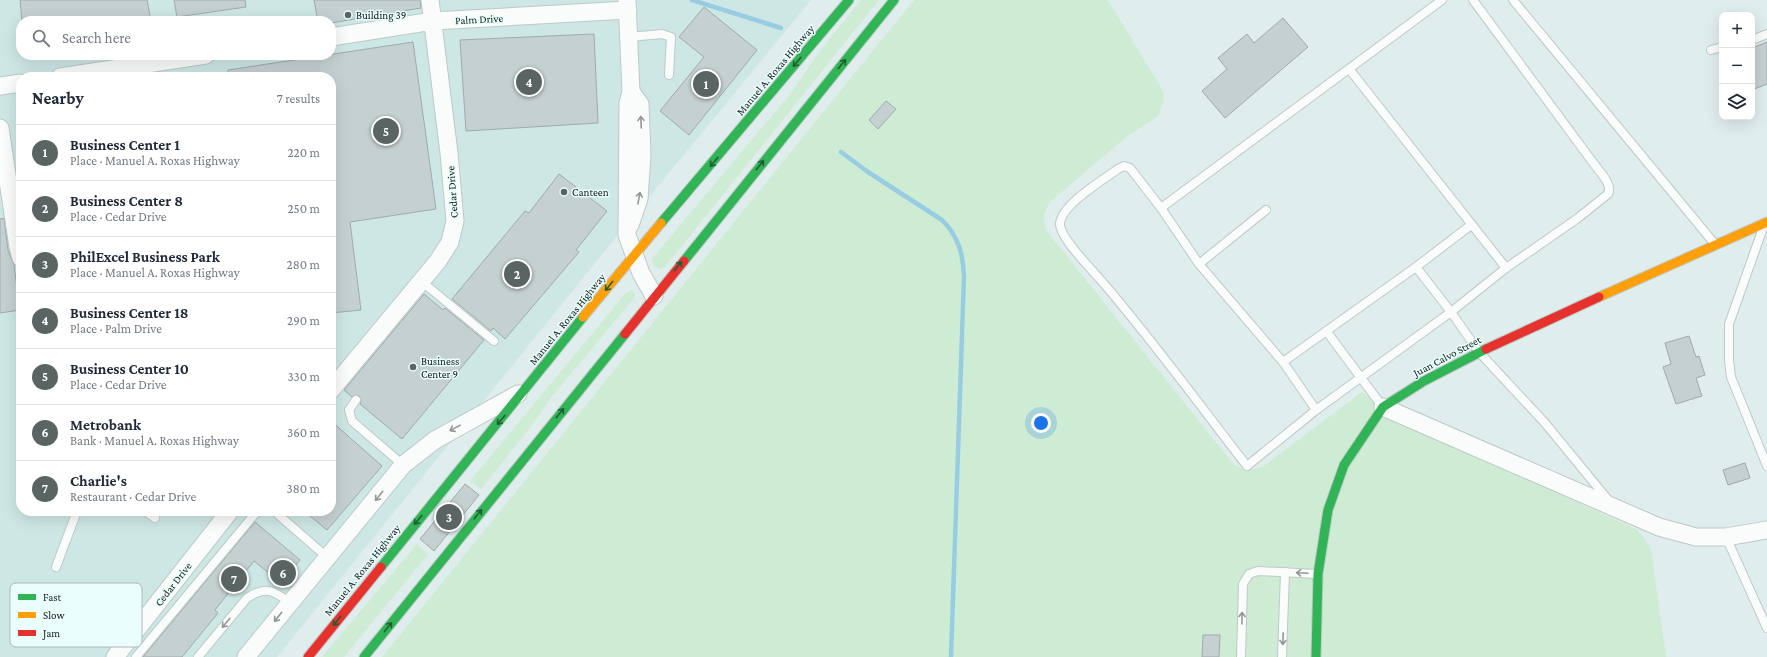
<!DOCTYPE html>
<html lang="en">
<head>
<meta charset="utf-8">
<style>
	:root { --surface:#fff; --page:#f2f2f3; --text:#1f2937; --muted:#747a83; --line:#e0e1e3; --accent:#596463 }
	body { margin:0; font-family:"Crimson Pro",serif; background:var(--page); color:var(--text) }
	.controls { position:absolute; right:12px; top:12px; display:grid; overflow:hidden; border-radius:8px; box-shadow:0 4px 16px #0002 }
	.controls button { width:36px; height:36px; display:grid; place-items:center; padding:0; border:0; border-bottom:1px solid var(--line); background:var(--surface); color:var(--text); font:20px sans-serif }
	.you { position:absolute; left:1041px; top:423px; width:14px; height:14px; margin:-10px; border:3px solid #fff; border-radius:50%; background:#1a73e8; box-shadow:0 0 0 6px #1a73e833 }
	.badge { display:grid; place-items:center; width:26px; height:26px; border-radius:50%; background:var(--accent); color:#fff; font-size:13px; font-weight:700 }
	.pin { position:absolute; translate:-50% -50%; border:2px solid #fff; box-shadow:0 1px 4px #0006 }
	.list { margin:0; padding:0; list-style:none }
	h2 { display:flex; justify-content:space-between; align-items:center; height:52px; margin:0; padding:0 16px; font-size:17px }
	h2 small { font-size:13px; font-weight:400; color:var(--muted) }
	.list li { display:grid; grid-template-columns:26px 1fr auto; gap:12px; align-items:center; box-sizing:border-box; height:56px; padding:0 16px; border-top:1px solid var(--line) }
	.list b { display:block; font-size:15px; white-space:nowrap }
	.list p { margin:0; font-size:13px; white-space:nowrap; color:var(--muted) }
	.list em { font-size:13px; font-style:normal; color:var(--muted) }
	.icon { flex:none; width:22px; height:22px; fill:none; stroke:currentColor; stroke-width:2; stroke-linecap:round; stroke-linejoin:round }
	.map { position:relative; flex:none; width:1767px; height:657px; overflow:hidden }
	.search { position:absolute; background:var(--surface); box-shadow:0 4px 16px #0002; left:16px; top:16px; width:320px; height:44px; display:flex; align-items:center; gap:10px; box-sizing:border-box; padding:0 14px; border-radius:16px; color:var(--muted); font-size:15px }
	.panel { position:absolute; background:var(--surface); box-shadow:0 4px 16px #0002; left:16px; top:72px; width:320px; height:444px; border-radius:16px }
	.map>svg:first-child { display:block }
</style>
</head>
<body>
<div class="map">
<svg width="1767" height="657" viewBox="0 0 1767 657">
	<rect width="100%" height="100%" fill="#dfedec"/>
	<path fill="#cde7e4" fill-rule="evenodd" d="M0,0H811L603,253L277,657H0ZM21,21H331V55H21ZM21,77H331V511H21Z"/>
	<g fill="#cdecd3">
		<path d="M861,0H879L665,267L661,269L654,267L652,260L655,255L787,98L823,47Z"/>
		<path d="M914,0H1108L1163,91L1164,100L1158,116L1125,138L1051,201C1040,216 1042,225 1053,239L1235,466C1246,471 1254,471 1265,465L1362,392L1418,430L1636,529L1645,539L1651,550L1666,657H382Z"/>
		<path d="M632,290L635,295L634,298L553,395L525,434L481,489L470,481L625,294Z"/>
		<path d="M417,544L428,554L344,657H322Z"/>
	</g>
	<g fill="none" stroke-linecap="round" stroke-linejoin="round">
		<g stroke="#98cce2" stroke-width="4.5">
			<path d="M692,0L781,28"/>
			<path d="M841,152L868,172L942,220C958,236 963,253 964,276L951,657"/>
		</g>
	</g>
	<g fill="#c5d0d1" stroke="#a0aaab">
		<path d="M20,0H147L151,21H22Z"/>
		<path d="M174,0H245L246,7L177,17Z"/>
		<path d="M314,0H420L421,8L331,23V21H318Z"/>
		<path d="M704,7L757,50L689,135L660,111L704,57L679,37Z"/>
		<path d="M1283,18L1308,47L1225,118L1202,91L1227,69L1218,58L1247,34L1254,43Z"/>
		<path d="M594,34L598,123L466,131L460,40Z"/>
		<path d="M413,42L436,209L350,222L361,310L331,313V77H228V70Z"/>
		<path d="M1767,42V84L1752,90V48Z"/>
		<path d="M886,101L896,109L878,129L869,120Z"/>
		<path d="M559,174L607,211L576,250L579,252L505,339L493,328L491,331L452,299L525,211L529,213Z"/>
		<path d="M4,218L8,250L14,265L20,310L0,313V219Z"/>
		<path d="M424,294L443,310L445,308L484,340L402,439L360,404L361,400L359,396L356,395L352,397L344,390Z"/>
		<path d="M1689,336L1696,357L1699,356L1705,375L1696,378L1702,396L1676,404L1663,367L1671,364L1665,343Z"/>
		<path d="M331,421L382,466L327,530L304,511H331Z"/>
		<path d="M1745,463L1750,478L1728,485L1723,470Z"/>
		<path d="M465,484L479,495L434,551L420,539Z"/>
		<path d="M255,522L300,560L281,583L254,561L215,610L218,613L182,657H143Z"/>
		<path d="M1203,635H1220L1219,657H1202Z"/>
	</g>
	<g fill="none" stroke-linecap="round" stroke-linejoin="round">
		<g stroke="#bdc9c8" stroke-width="10">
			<g id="lane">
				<path d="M1513,0L1714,243"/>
				<path d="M629,37L662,34L671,37L669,75"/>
				<path d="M1752,40L1767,34"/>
				<path d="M1711,50L1722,47"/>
				<path d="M1350,70L1506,268"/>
				<path d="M1161,208L1130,168L1124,166L1118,169C1103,180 1061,205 1060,224C1060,237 1089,267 1099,278C1151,338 1198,403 1247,466L1316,410L1451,312L1506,268L1578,218L1608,194C1613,185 1600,172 1594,164L1473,0"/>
				<path d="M1763,228L1729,324V360L1731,377L1767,466"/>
				<path d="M1199,264L1266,210"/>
				<path d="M1416,267L1451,312L1479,352L1545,423L1609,501"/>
				<path d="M421,281L494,341"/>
				<path d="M1327,332L1382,406"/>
				<path d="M1283,362L1416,267L1471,225"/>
				<path d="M356,400L349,410L352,421L403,465"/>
				<path d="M1316,410L1283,362L1199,264L1161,208L1442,0"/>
				<path d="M145,511L155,518"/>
				<path d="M274,511L328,558"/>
				<path d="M1726,537L1767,628"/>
				<path d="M56,567L77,511"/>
				<path d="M136,657L253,516L259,511"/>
				<path d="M198,657L247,598C265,586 274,590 290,603"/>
				<path d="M1241,657L1243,584L1249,574L1258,571L1317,574"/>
				<path d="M1282,657L1285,572"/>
			</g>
		</g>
		<g stroke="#bdc9c8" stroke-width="19">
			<g id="street">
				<path d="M627,0L631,92L628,103L627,235L641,273L654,296"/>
				<path d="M331,37L433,21L628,10"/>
				<path d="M60,77L206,55"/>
				<path d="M0,86L21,83"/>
				<path d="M0,128L18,247L21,258"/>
				<path d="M630,225L639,199L642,155L640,104L631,92"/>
				<path d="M331,390L438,261L450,242L455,221L449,153L430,0"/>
				<path d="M1383,407L1659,527L1696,537H1726L1767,530"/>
				<path d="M115,657L230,511"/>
				<path d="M246,657L403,465L435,440L518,394"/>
			</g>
		</g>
		<g stroke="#bdc9c8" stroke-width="11">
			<g id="fast">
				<path d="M661,223L849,0"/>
				<path d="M684,261L894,0"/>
				<path d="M381,567L583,317"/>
				<path d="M364,657L625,334"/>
				<path d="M1316,657L1318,574L1328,510L1344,465L1383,407L1424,381L1486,349"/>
			</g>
		</g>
		<g stroke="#bdc9c8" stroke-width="11">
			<g id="slow">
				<path d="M1599,297L1767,222"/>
				<path d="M583,317L661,223"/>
			</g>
		</g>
		<g stroke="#bdc9c8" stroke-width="11">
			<g id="jam">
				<path d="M625,334L684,261"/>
				<path d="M1486,349L1599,297"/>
				<path d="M308,657L381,567"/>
			</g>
		</g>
		<use href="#lane" stroke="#fafcfc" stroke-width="8"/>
		<use href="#street" stroke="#fafcfc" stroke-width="17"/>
		<use href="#fast" stroke="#30b455" stroke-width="9"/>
		<use href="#slow" stroke="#ff9f0a" stroke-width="9"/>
		<use href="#jam" stroke="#e5322d" stroke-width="9"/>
	</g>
	<defs><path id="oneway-shaft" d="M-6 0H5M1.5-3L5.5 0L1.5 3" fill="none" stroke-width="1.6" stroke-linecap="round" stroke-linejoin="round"/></defs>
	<g stroke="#1f5f34">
		<use href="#oneway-shaft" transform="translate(797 62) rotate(130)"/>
		<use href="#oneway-shaft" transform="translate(842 64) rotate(-51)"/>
		<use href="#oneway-shaft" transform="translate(714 162) rotate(130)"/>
		<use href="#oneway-shaft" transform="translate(760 165) rotate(-51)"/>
		<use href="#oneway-shaft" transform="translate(678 266) rotate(-51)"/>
		<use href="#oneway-shaft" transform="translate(609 286) rotate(129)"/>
		<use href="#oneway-shaft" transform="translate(560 413) rotate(-51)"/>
		<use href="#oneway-shaft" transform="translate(501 420) rotate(130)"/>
		<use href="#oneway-shaft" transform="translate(478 514) rotate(-51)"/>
		<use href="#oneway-shaft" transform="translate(418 520) rotate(130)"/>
		<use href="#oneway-shaft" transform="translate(337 621) rotate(129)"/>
		<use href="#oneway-shaft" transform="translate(388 627) rotate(-51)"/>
	</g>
	<g stroke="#919696">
		<use href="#oneway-shaft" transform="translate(641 122) rotate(-93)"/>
		<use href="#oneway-shaft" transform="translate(639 198) rotate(-80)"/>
		<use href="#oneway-shaft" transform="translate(455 428) rotate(151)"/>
		<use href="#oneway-shaft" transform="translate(379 496) rotate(129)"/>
		<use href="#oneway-shaft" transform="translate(1302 573) rotate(-177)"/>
		<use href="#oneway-shaft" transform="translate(278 617) rotate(129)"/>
		<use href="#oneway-shaft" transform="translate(1242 618) rotate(-89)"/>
		<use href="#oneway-shaft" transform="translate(226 623) rotate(130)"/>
		<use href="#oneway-shaft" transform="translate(1283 639) rotate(92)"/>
	</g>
	<g fill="#596463" stroke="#eafffc" stroke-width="1.5">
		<circle cx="348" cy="15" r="4"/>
		<circle cx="564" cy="192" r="4"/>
		<circle cx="413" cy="367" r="4"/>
	</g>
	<g text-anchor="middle" stroke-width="3" stroke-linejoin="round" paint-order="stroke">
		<g font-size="11" fill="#111a19" stroke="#eafffc" text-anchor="start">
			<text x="356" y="19">Building 39</text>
			<text x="572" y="196">Canteen</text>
			<text x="421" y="365">Business<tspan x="421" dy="13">Center 9</tspan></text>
		</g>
		<g font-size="11" fill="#111a19" stroke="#eafffc">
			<text transform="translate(479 19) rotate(-3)" y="4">Palm Drive</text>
			<text transform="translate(775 70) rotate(-50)" y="4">Manuel A. Roxas Highway</text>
			<text transform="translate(452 192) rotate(-94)" y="4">Cedar Drive</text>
			<text transform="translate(567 319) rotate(-51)" y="4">Manuel A. Roxas Highway</text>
			<text transform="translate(1447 356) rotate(-28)" y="4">Juan Calvo Street</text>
			<text transform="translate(362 570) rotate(-51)" y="4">Manuel A. Roxas Highway</text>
			<text transform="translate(173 584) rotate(-52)" y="4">Cedar Drive</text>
		</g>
	</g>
	<rect x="10" y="583" width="132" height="64" rx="6" fill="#eafffc" stroke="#a9bab8" stroke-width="1"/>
	<rect x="18" y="594" width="18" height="6" fill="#30b455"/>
	<rect x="18" y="612" width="18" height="6" fill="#ff9f0a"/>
	<rect x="18" y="630" width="18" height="6" fill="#e5322d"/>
	<g font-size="11" fill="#111a19">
		<text x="43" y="601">Fast</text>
		<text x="43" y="619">Slow</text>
		<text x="43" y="637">Jam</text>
	</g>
</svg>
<div class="controls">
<button>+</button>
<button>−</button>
<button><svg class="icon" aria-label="layers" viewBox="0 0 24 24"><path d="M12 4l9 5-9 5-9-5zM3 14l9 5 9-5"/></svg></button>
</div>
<div class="you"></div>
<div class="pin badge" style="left:706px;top:84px">1</div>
<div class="pin badge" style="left:517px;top:274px">2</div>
<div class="pin badge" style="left:449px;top:517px">3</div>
<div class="pin badge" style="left:529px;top:82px">4</div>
<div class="pin badge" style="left:386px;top:131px">5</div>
<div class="pin badge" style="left:283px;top:573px">6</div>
<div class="pin badge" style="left:234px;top:579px">7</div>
<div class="search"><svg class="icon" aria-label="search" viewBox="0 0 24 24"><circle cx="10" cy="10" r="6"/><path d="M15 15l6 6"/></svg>Search here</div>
<section class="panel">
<h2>Nearby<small>7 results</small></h2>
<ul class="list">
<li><span class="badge">1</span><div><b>Business Center 1</b><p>Place · Manuel A. Roxas Highway</p></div><em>220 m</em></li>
<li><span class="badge">2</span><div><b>Business Center 8</b><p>Place · Cedar Drive</p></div><em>250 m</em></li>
<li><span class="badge">3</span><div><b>PhilExcel Business Park</b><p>Place · Manuel A. Roxas Highway</p></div><em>280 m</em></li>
<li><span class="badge">4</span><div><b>Business Center 18</b><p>Place · Palm Drive</p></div><em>290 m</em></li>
<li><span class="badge">5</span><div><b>Business Center 10</b><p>Place · Cedar Drive</p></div><em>330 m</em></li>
<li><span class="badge">6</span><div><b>Metrobank</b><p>Bank · Manuel A. Roxas Highway</p></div><em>360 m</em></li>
<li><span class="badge">7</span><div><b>Charlie's</b><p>Restaurant · Cedar Drive</p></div><em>380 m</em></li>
</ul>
</section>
</div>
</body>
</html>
